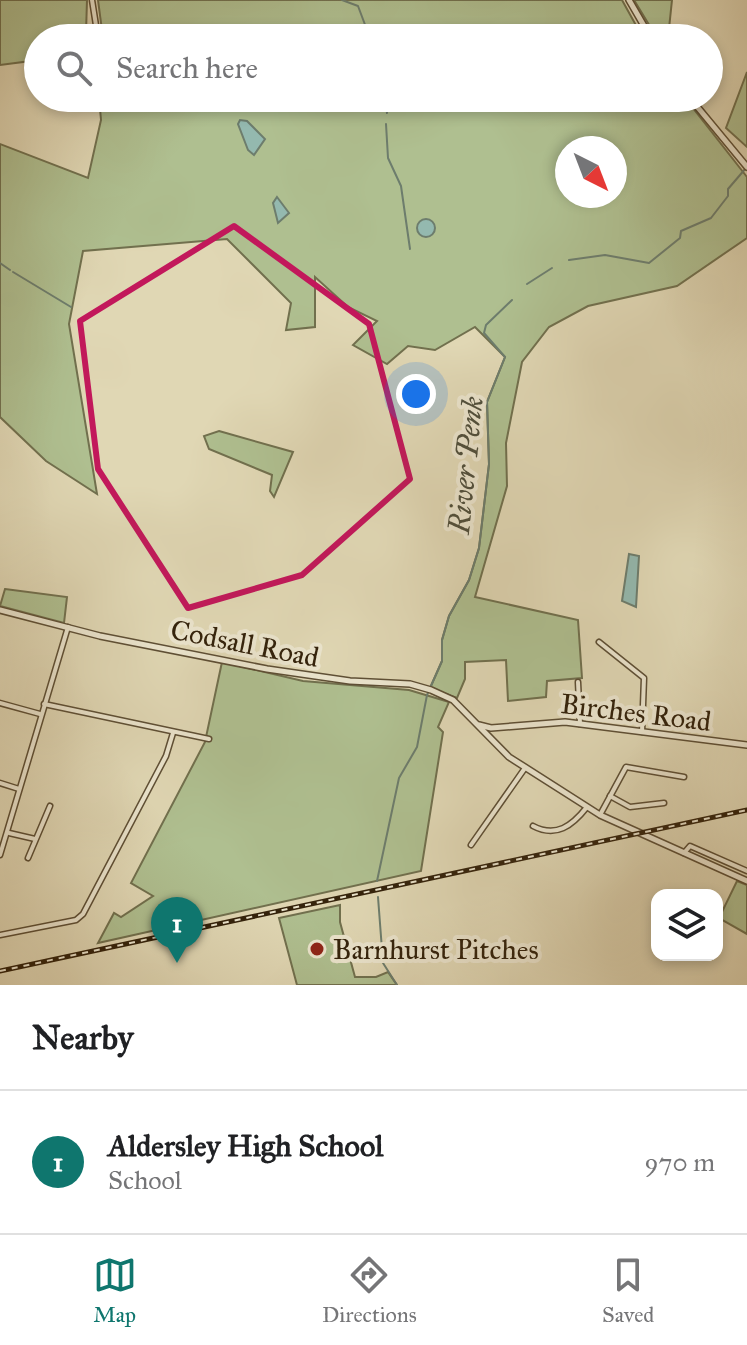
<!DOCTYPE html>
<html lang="en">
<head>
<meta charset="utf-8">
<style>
	:root { --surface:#fff; --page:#f2f2f2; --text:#202124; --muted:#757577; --line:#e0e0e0; --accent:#0f766e }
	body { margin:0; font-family:"IM FELL Great Primer",serif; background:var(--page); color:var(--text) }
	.controls { position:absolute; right:24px; bottom:24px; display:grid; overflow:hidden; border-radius:16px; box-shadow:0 4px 12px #0003 }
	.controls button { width:72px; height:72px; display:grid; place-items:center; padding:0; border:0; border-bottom:2px solid var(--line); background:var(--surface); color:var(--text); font:40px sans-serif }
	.compass { position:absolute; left:555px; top:136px; width:72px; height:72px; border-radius:50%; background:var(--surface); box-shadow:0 4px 12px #0003; rotate:138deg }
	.you { position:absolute; left:416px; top:394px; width:28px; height:28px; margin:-20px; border:6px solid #fff; border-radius:50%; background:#1a73e8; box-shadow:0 0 0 12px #1a73e833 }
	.badge { display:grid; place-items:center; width:52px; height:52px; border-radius:50%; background:var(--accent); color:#fff; font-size:26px; font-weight:700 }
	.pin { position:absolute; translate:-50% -66px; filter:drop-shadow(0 2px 4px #0008) }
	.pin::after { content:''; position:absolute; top:42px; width:28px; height:24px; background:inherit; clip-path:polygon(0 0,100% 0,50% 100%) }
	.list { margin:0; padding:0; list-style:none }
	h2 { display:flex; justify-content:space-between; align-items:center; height:104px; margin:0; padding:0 32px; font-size:34px }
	h2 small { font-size:26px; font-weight:400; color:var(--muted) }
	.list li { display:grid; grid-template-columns:52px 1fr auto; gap:24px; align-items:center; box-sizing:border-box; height:144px; padding:0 32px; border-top:2px solid var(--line) }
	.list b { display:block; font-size:30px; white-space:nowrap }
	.list p { margin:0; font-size:26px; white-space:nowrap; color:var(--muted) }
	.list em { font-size:26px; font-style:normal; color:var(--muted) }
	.icon { flex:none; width:44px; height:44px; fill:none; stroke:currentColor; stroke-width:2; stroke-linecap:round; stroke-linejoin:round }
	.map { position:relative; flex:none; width:747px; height:985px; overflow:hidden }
	.search { position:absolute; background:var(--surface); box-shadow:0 4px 12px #0003; left:24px; right:24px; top:24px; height:88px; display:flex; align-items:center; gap:20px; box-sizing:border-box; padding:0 28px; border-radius:44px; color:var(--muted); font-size:30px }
	.sheet { height:248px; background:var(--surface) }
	nav { display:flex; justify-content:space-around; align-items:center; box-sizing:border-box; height:112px; border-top:2px solid var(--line); background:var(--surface); font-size:22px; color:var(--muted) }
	nav a { display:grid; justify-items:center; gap:4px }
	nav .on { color:var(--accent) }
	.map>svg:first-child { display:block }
</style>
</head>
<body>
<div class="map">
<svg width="747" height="985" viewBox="0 0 747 985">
	<rect width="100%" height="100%" fill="#e0d7b4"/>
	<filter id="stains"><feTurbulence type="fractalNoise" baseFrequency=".0025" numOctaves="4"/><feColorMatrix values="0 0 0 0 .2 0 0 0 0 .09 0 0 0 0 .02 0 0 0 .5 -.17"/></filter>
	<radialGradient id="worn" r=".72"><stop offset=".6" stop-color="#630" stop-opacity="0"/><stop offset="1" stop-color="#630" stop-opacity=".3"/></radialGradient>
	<g fill="#afbf90" stroke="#71704e" stroke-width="2" fill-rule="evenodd">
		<path d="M0,0H87L86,33L38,38V60L0,65Z"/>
		<path d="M98,0H622L643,38H103Z"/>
		<path d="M634,0H672L668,38H657Z"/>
		<path d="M747,72V147L726,128Z"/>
		<path d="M99,98H685L747,177V238L677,286L588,306L549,327L522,362L506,443L507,486L475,597L578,620L582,678L547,681L546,697L508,701L506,660L465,662V679L457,698L430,688L442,661V640L449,616L469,580L479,548L489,464L487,402L505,357L475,327L435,350L408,346L387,364L353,345L377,321L348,307L315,277V327L286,330L291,303L227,239L83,251L69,324L97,494L46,461L0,417V144L88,178L101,120ZM567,148H615V196H567Z"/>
		<path d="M219,431L293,452L274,497L270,491L272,475L209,449L204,436Z"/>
		<path d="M5,589L67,597L64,623L0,606Z"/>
		<path d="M222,662L303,681L409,690L449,702L438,727L443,732L421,871L98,943L114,913L121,917L153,896L131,883L205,742Z"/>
		<path d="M737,881L747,885V934L719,918Z"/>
		<path d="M340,905V922L355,977H376L388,972L397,985H297L279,918Z"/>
	</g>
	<g fill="#94b9af" stroke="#6d7d6d" stroke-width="2">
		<path d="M247,121L265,139L254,155L248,150L238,124L240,120Z"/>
		<path d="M277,197L289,213L278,223L273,203Z"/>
		<circle cx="426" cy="228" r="9"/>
		<path d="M629,554L639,556L636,607L622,601Z"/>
	</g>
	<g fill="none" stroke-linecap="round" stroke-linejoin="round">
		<g stroke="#6d7d6d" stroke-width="2">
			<path d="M342,0L358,6L370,38"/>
			<path d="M385,98L387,113"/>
			<path d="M386,124L388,158L401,186L410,249"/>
			<path d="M569,260L605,255L649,263L680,238L681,231L711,218L728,196V189L746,168"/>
			<path d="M0,263L10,270"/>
			<path d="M13,272L71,307"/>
			<path d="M527,284L552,268"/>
			<path d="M377,881L399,778L417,747L427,695L442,661V640L449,616L469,580L479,548L489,464L487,402L505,357L484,333L486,325L512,300"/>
			<path d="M378,897L383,963L397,985"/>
		</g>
		<g stroke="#5e4f35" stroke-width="7">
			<g id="minor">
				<path d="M92,0L98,38"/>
				<path d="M599,642L644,678L642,732"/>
				<path d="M578,682L580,724"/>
				<path d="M0,703L40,714"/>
				<path d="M44,704L209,739"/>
				<path d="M0,783L19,789"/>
				<path d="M610,796L630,807L664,803"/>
				<path d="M600,815L626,767L684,777"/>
				<path d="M533,826C556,838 572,826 587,807"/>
				<path d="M9,833L35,839"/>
				<path d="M471,845L525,768"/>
				<path d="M684,853L690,846L747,871"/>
				<path d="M0,855L68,627"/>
				<path d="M28,858L50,806"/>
				<path d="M0,935L76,920L83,914L166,756L173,733"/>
			</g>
		</g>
		<g stroke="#5e4f35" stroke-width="8">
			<g id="tertiary">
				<path d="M629,0L651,38"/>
				<path d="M690,98L747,167"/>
				<path d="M0,610L100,636L267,669L350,681L410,684L431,690L453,700L509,757L600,815L747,881"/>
				<path d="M479,725L491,728L565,722L747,745"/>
			</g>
		</g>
		<use href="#minor" stroke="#ebe5ce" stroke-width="4"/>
		<use href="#tertiary" stroke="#ebe5ce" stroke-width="5"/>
		<g stroke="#33220b" stroke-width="5">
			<path id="rail" d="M0,971L747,810"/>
		</g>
		<use href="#rail" stroke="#ebe5ce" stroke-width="2" stroke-dasharray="6" stroke-linecap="butt"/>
	</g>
	<path fill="none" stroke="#c2185b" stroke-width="6" stroke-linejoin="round" d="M234,226L369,324L410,479L302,575L188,608L98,469L80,321Z"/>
	<circle fill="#8f2418" stroke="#ebe5ce" stroke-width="3" cx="317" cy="949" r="8"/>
	<g text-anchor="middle" stroke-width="8" stroke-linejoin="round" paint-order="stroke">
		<g font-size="28" fill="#33220b" stroke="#ebe5ce">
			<text transform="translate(245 643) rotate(11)" y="10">Codsall Road</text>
			<text transform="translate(636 712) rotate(7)" y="10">Birches Road</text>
		</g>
		<g font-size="28" fill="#33220b" stroke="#ebe5ce" text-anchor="start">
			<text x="333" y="959">Barnhurst Pitches</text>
		</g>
		<g font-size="30" font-style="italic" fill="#504f3c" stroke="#ebe5ce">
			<text transform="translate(466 465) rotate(-84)" y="10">River Penk</text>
		</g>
	</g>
	<rect width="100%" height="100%" filter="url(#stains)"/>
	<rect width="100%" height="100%" fill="url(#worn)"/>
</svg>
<div class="controls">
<button><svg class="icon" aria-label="layers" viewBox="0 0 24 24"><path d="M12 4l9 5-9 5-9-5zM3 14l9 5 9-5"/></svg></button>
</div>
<svg class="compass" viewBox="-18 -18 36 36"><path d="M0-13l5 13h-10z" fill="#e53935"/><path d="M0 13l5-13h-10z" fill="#757577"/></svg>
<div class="you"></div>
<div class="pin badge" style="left:177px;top:963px">1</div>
<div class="search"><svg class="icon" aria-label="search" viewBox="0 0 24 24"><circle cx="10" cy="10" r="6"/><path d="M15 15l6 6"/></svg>Search here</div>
</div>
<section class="sheet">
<h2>Nearby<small></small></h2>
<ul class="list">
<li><span class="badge">1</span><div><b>Aldersley High School</b><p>School</p></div><em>970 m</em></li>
</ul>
</section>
<nav>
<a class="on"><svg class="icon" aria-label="map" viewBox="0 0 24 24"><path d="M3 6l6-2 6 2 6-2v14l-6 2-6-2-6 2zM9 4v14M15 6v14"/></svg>Map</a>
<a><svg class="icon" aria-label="directions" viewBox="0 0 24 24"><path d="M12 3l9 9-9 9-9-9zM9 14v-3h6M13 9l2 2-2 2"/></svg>Directions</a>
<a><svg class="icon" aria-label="saved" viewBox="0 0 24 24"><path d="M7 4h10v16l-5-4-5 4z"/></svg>Saved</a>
</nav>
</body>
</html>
